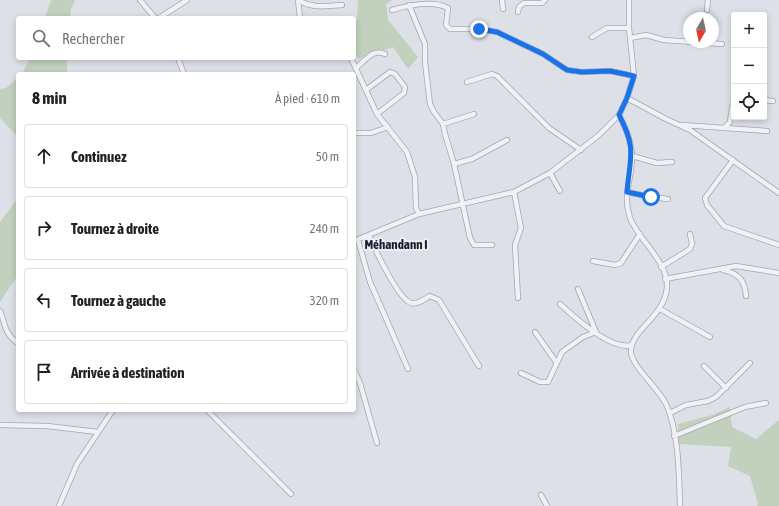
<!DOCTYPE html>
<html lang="fr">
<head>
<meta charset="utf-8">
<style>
	:root { --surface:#fff; --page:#f6f6f6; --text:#222; --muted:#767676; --line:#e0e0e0 }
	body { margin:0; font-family:"Asap Condensed",sans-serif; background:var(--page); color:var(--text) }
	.controls { position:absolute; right:12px; top:12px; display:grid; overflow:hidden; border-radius:4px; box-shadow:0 2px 6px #0003 }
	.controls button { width:36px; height:36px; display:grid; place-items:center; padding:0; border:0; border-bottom:1px solid var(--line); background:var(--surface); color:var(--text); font:20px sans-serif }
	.compass { position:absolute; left:683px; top:12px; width:36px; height:36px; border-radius:50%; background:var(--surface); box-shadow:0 2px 6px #0003; rotate:189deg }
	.stop { position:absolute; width:12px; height:12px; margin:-9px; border:3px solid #1a73e8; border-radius:50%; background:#fff }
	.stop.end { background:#1a73e8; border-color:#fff; box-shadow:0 1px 4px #0008 }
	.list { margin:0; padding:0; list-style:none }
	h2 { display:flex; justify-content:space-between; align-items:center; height:52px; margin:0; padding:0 16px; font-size:17px }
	h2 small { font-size:13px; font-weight:400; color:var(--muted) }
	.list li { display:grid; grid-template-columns:26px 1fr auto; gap:12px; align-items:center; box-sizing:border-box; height:64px; margin:0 8px 8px; padding:0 8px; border:1px solid var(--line); border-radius:4px }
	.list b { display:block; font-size:15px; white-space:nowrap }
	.list em { font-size:13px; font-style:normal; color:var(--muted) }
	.icon { flex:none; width:22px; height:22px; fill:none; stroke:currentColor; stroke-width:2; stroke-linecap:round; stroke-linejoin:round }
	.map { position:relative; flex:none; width:779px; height:506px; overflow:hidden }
	.search { position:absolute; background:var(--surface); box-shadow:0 2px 6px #0003; left:16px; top:16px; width:340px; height:44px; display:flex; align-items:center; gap:10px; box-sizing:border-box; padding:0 14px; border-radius:4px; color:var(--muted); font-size:15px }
	.panel { position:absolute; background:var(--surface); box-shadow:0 2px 6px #0003; left:16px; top:72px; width:340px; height:340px; border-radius:4px }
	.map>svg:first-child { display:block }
</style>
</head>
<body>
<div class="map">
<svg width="779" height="506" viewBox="0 0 779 506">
	<rect width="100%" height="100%" fill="#dde0e7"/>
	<g fill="#c1d1be">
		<path d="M51,0H75L71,9L70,18H45Z"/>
		<path d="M358,0H393L386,4L388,20L418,57L408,69L393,47L358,59C349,35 359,22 358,0Z"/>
		<path d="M30,58H67V74H22Z"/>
		<path d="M18,78V137L0,118V89L6,88Z"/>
		<path d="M18,198V275L0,302V222Z"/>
		<path d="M730,407L732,427L756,439L779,420V506H757L758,504L750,476L728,466L731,447L679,444L678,424L712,415Z"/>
	</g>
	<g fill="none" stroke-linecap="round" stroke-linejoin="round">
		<g stroke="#a3a6b1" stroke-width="6">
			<g id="minor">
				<path d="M140,0L155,18"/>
				<path d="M298,0C313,9 326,6 342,5"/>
				<path d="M298,0L300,18"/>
				<path d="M502,0L503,9"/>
				<path d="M409,5L425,44V62L430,104L434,112L443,124L445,134L454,164L470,238L474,245H492"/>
				<path d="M392,10C410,5 432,0 448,8L446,25L450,29H479L497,32L543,54L567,70L582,72L610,71L634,76"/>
				<path d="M707,10L708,0"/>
				<path d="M518,12L519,7L524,3H542L545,0"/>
				<path d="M159,18L187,0"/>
				<path d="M592,37L607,28H629"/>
				<path d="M630,38L646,35L664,40L722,44"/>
				<path d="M178,58L184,74"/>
				<path d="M351,58L377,114L407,152L415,177L416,208L419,214"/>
				<path d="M356,68C365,61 373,48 385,54"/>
				<path d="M467,82L492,74L497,76L549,128L581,150"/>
				<path d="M366,90L390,72L395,74L405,87L404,93L377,114"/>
				<path d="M627,98L666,119L690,130L779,193"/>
				<path d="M764,100L773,101"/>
				<path d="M619,115C626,129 632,142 632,158C632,179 622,195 630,218C639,241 668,261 667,287C665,317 630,330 631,352C631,365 659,389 666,404C679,432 679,475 680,506"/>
				<path d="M443,124L474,114"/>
				<path d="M682,125L767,131"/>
				<path d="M725,127L730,122L732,107L734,104"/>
				<path d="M354,133H371L388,127"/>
				<path d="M632,156L657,163L672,162"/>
				<path d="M733,160L705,198L707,205L724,226L779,245"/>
				<path d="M454,164L472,159L507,140"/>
				<path d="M550,173L560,191"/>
				<path d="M514,192L521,228L515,245L518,298"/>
				<path d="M627,192L651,197L668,199"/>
				<path d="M369,236C375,249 398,299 411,303C418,305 424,299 430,296L439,300L479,366"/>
				<path d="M358,240L370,282L408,369"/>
				<path d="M354,241L419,214L514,192L550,173L599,135L619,115L627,98L634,76L629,28V0"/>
				<path d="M593,261L615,265L621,263L640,234"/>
				<path d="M661,267L690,249L692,244L690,234"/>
				<path d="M723,270C738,273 745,280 746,296"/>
				<path d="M665,279L736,266L779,273"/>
				<path d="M560,304C574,317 612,351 632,345"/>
				<path d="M660,309L710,337"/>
				<path d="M0,311C6,325 4,334 18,343"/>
				<path d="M535,332L556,362"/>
				<path d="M704,366L726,388"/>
				<path d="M354,370L360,383L377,443"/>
				<path d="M521,373L540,382H548L562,352L583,337L596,332L578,289"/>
				<path d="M207,410L291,494"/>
				<path d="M670,413L686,405L708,401L716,397L750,363"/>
				<path d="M0,425L47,426L98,432"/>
				<path d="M674,436L745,407L766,403"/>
				<path d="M541,495L547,506"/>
				<path d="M59,506L77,464L113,410"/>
			</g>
		</g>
		<use href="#minor" stroke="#f0f1f5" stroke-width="4.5"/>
	</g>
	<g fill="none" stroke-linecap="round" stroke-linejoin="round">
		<path stroke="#1a73e8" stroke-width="5" d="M479,29L497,32L543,54L567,70L582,72L610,71L634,76L627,98L619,115C637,149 630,156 627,192L651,197"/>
	</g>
	<g text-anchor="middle" stroke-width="4" stroke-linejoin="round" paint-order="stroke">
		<g font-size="13" font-weight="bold" fill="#191e2e" stroke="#edeff5">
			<text x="396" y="249">Méhandann I</text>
		</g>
	</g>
</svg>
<div class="controls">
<button>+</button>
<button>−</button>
<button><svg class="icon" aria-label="locate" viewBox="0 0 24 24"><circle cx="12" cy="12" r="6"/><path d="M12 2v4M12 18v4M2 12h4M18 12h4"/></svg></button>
</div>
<svg class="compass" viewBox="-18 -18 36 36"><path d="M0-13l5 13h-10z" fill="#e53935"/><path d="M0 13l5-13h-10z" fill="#767676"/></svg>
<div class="stop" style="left:651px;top:197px"></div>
<div class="stop end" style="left:479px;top:29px"></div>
<div class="search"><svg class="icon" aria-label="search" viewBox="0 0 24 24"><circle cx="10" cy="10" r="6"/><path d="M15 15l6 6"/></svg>Rechercher</div>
<section class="panel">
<h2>8 min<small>À pied · 610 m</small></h2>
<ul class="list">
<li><svg class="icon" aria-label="ahead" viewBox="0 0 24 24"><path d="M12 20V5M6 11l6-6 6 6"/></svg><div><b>Continuez</b></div><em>50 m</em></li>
<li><svg class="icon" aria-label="right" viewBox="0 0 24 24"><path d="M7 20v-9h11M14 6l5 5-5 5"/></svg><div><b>Tournez à droite</b></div><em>240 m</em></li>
<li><svg class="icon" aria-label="left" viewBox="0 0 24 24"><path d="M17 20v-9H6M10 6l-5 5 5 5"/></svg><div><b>Tournez à gauche</b></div><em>320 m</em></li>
<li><svg class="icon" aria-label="arrive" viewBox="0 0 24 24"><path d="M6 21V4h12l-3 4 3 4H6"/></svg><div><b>Arrivée à destination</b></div></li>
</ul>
</section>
</div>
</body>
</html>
